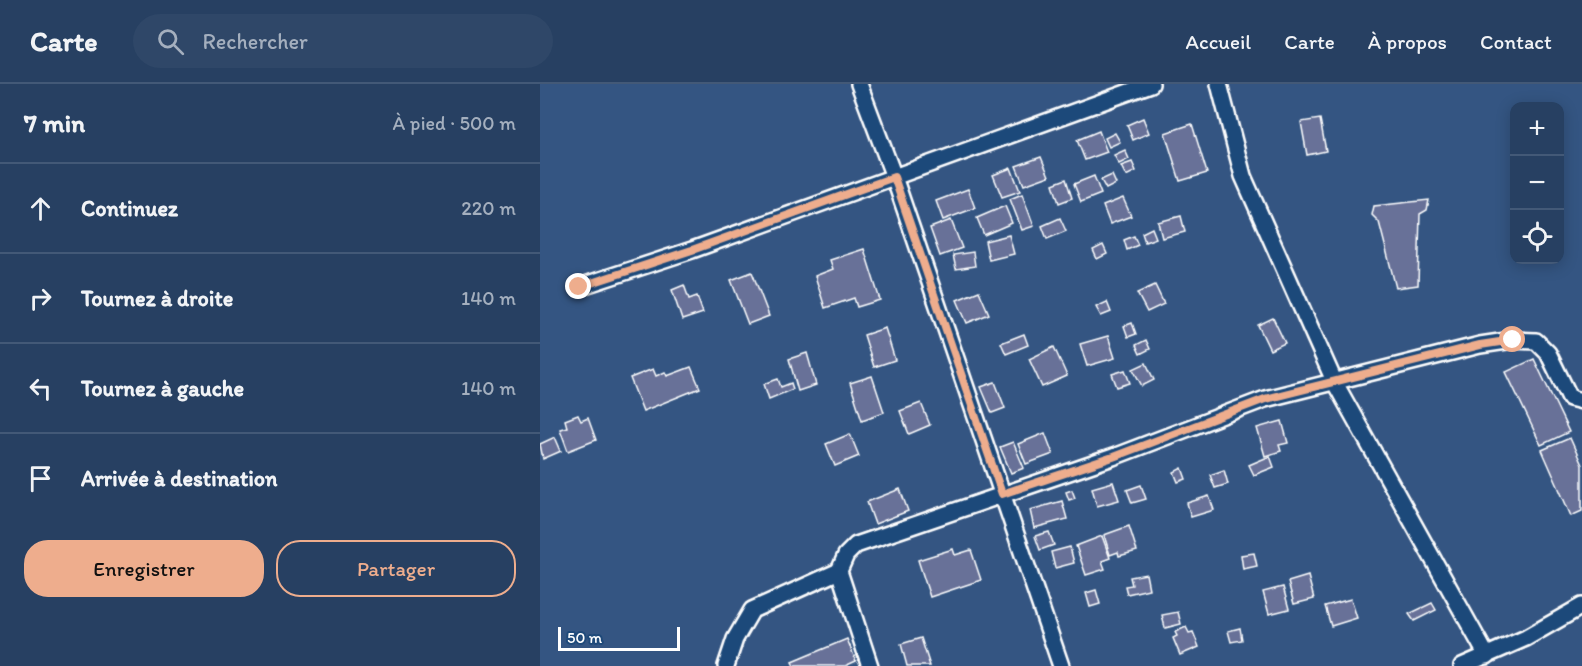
<!DOCTYPE html>
<html lang="fr">
<head>
<meta charset="utf-8">
<style>
	:root { --surface:#274062; --page:#2f4768; --text:#f1f3f6; --muted:#a4afbe; --line:#435977; --accent:#eead8d }
	body { margin:0; font-family:Itim,sans-serif; background:var(--page); color:var(--text) }
	.controls { position:absolute; right:18px; top:18px; display:grid; overflow:hidden; border-radius:12px; box-shadow:0 3px 15px #0003 }
	.controls button { width:54px; height:54px; display:grid; place-items:center; padding:0; border:0; border-bottom:2px solid var(--line); background:var(--surface); color:var(--text); font:30px sans-serif }
	.scale { position:absolute; left:18px; bottom:15px; width:122px; box-sizing:border-box; padding-left:6px; border:3px solid #fff; border-top:0; font-size:16px; line-height:21px; white-space:nowrap; color:#fff; -webkit-text-stroke:4px #1f4a7a; paint-order:stroke }
	.stop { position:absolute; width:18px; height:18px; margin:-14px; border:4px solid #eead8d; border-radius:50%; background:#fff }
	.stop.end { background:#eead8d; border-color:#fff; box-shadow:0 2px 6px #0008 }
	.list { margin:0; padding:0; list-style:none }
	h2 { display:flex; justify-content:space-between; align-items:center; height:78px; margin:0; padding:0 24px; font-size:26px }
	h2 small { font-size:20px; font-weight:400; color:var(--muted) }
	.list li { display:grid; grid-template-columns:39px 1fr auto; gap:18px; align-items:center; box-sizing:border-box; height:90px; padding:0 24px; border-top:2px solid var(--line) }
	.list b { display:block; font-size:22px; white-space:nowrap }
	.list em { font-size:20px; font-style:normal; color:var(--muted) }
	.actions { display:flex; gap:12px; padding:18px 24px }
	.actions a { flex:1; padding:14px 0; border:2px solid var(--accent); border-radius:24px; text-align:center; font-size:21px; color:var(--accent) }
	.actions .main { background:var(--accent); color:#111 }
	.icon { flex:none; width:33px; height:33px; fill:none; stroke:currentColor; stroke-width:2; stroke-linecap:round; stroke-linejoin:round }
	.map { position:relative; flex:none; width:1042px; height:582px; overflow:hidden }
	header { display:flex; align-items:center; gap:36px; box-sizing:border-box; height:84px; padding:0 30px; background:var(--surface); border-bottom:2px solid var(--line) }
	header strong { font-size:28px }
	nav { display:flex; gap:33px; margin-inline-start:auto; font-size:21px }
	.search { width:420px; height:54px; background:var(--page); display:flex; align-items:center; gap:15px; box-sizing:border-box; padding:0 21px; border-radius:33px; color:var(--muted); font-size:22px }
	main { display:flex }
	aside { flex:1; background:var(--surface) }
	.map>svg:first-child { display:block }
</style>
</head>
<body>
<header>
<strong>Carte</strong>
<div class="search"><svg class="icon" aria-label="search" viewBox="0 0 24 24"><circle cx="10" cy="10" r="6"/><path d="M15 15l6 6"/></svg>Rechercher</div>
<nav><a>Accueil</a><a>Carte</a><a>À propos</a><a>Contact</a></nav>
</header>
<main>
<aside>
<h2>7 min<small>À pied · 500 m</small></h2>
<ul class="list">
<li><svg class="icon" aria-label="ahead" viewBox="0 0 24 24"><path d="M12 20V5M6 11l6-6 6 6"/></svg><div><b>Continuez</b></div><em>220 m</em></li>
<li><svg class="icon" aria-label="right" viewBox="0 0 24 24"><path d="M7 20v-9h11M14 6l5 5-5 5"/></svg><div><b>Tournez à droite</b></div><em>140 m</em></li>
<li><svg class="icon" aria-label="left" viewBox="0 0 24 24"><path d="M17 20v-9H6M10 6l-5 5 5 5"/></svg><div><b>Tournez à gauche</b></div><em>140 m</em></li>
<li><svg class="icon" aria-label="arrive" viewBox="0 0 24 24"><path d="M6 21V4h12l-3 4 3 4H6"/></svg><div><b>Arrivée à destination</b></div></li>
</ul>
<div class="actions"><a class="main">Enregistrer</a><a>Partager</a></div>
</aside>
<div class="map">
<svg width="1042" height="582" viewBox="0 0 1042 582">
	<rect width="100%" height="100%" fill="#345582"/>
	<filter id="ink" filterUnits="userSpaceOnUse"><feTurbulence type="fractalNoise" baseFrequency=".0167" numOctaves="2"/><feDisplacementMap in="SourceGraphic" scale="12" xChannelSelector="R" yChannelSelector="G"/><feConvolveMatrix kernelMatrix="1 2 1 2 8 2 1 2 1" color-interpolation-filters="sRGB"/></filter>
	<g filter="url(#ink)">
		<g fill="#677198" stroke="#fff" stroke-width="1.5">
			<path d="M603,34L609,49L593,56L587,41Z"/>
			<path d="M780,35L786,67L767,71L761,38Z"/>
			<path d="M652,40L667,89L640,97L625,49Z"/>
			<path d="M559,47L567,68L545,76L537,56Z"/>
			<path d="M575,49L580,58L569,63L565,54Z"/>
			<path d="M585,66L589,75L579,80L574,71Z"/>
			<path d="M501,73L509,92L484,101L476,82Z"/>
			<path d="M592,78L596,87L586,92L581,82Z"/>
			<path d="M471,84L480,107L462,113L453,91Z"/>
			<path d="M572,91L576,100L566,105L561,96Z"/>
			<path d="M554,92L561,110L541,118L534,100Z"/>
			<path d="M526,95L532,114L519,119L513,100Z"/>
			<path d="M428,105L435,124L403,136L396,117Z"/>
			<path d="M482,110L494,142L482,146L470,115Z"/>
			<path d="M583,114L591,132L570,140L563,122Z"/>
			<path d="M889,116L887,126L880,130L878,201L856,204L839,138L832,131L834,122Z"/>
			<path d="M465,122L472,139L444,151L437,134Z"/>
			<path d="M641,132L645,148L622,154L618,138Z"/>
			<path d="M520,134L526,147L507,155L502,142Z"/>
			<path d="M411,136L422,164L400,172L390,144Z"/>
			<path d="M612,144L616,154L605,158L602,149Z"/>
			<path d="M469,151L474,170L449,176L445,157Z"/>
			<path d="M594,152L598,161L587,166L584,156Z"/>
			<path d="M563,161L567,170L557,175L553,166Z"/>
			<path d="M324,165L340,216L317,223L314,214L285,224L275,192L293,185L290,176Z"/>
			<path d="M433,168L435,182L416,185L413,171Z"/>
			<path d="M212,188L229,232L208,240L191,196Z"/>
			<path d="M144,201L149,215L157,212L163,229L142,236L132,206Z"/>
			<path d="M615,201L624,220L607,228L597,209Z"/>
			<path d="M439,207L449,230L427,239L417,216Z"/>
			<path d="M567,218L571,228L561,232L556,223Z"/>
			<path d="M733,234L745,259L730,266L718,241Z"/>
			<path d="M592,239L596,250L588,253L584,242Z"/>
			<path d="M345,244L355,276L334,283L324,251Z"/>
			<path d="M484,250L488,261L466,270L461,259Z"/>
			<path d="M568,252L575,274L547,282L540,260Z"/>
			<path d="M606,256L610,265L600,270L596,261Z"/>
			<path d="M514,263L527,292L502,303L489,275Z"/>
			<path d="M267,269L276,301L258,307L249,275Z"/>
			<path d="M994,275L1029,348L1001,361L966,288Z"/>
			<path d="M606,279L614,296L602,302L593,285Z"/>
			<path d="M151,283L160,304L103,327L90,294L113,285L116,292L125,288L127,292Z"/>
			<path d="M585,286L590,299L577,303L572,290Z"/>
			<path d="M332,292L344,328L322,336L310,299Z"/>
			<path d="M238,295L241,303L251,299L253,305L229,315L224,300Z"/>
			<path d="M455,298L465,324L452,329L441,303Z"/>
			<path d="M381,319L390,341L369,350L360,327Z"/>
			<path d="M38,331L41,337L48,334L56,356L28,367L20,345L27,343L25,336Z"/>
			<path d="M742,337L748,359L739,361L741,367L725,372L717,344Z"/>
			<path d="M505,349L513,370L486,380L478,360Z"/>
			<path d="M310,350L319,372L295,382L286,360Z"/>
			<path d="M15,353L21,367L3,375L0,360Z"/>
			<path d="M1030,354L1042,381V427L1031,432L1002,366Z"/>
			<path d="M473,358L484,384L471,389L460,363Z"/>
			<path d="M730,372L734,383L714,391L709,381Z"/>
			<path d="M642,384L646,395L638,398L634,388Z"/>
			<path d="M684,386L688,400L675,404L670,391Z"/>
			<path d="M573,398L579,416L557,422L552,404Z"/>
			<path d="M601,401L606,415L592,419L587,406Z"/>
			<path d="M360,405L368,427L335,440L327,418Z"/>
			<path d="M532,406L535,414L529,416L526,408Z"/>
			<path d="M669,412L674,426L651,433L647,419Z"/>
			<path d="M522,417L527,435L494,444L490,426Z"/>
			<path d="M589,442L597,467L579,472L578,468L570,471L564,451Z"/>
			<path d="M509,448L514,461L500,466L495,452Z"/>
			<path d="M562,452L570,474L562,477L565,485L546,491L536,462Z"/>
			<path d="M530,463L534,479L515,484L511,468Z"/>
			<path d="M413,465L415,471L431,466L441,496L390,513L378,476Z"/>
			<path d="M714,469L717,482L703,485L701,471Z"/>
			<path d="M606,490L609,505L587,510L585,502L592,501L590,493Z"/>
			<path d="M768,492L774,515L754,520L748,498Z"/>
			<path d="M743,503L749,525L729,530L723,508Z"/>
			<path d="M556,506L560,520L550,523L546,509Z"/>
			<path d="M811,515L817,534L791,542L785,522Z"/>
			<path d="M892,519L896,526L874,537L869,530Z"/>
			<path d="M638,528L641,540L625,544L622,531Z"/>
			<path d="M646,543L649,549L653,548L659,563L640,571L633,554L637,552L635,548Z"/>
			<path d="M700,544L702,556L691,558L688,547Z"/>
			<path d="M381,554L390,582H367L361,560Z"/>
			<path d="M307,555L316,577L305,582H254L252,578Z"/>
		</g>
		<g fill="none" stroke-linecap="round" stroke-linejoin="round">
			<g stroke="#fff" stroke-width="20">
				<g id="street">
					<path d="M319,0L354,93L521,582"/>
					<path d="M679,0L703,92L795,299L947,572"/>
					<path d="M39,203L152,166L611,0"/>
					<path d="M186,582L195,555L212,526L299,487"/>
					<path d="M330,582L299,487L306,471L316,461L573,373L725,315L940,261L973,256L996,257L1008,269L1030,314L1042,317"/>
					<path d="M922,582L986,554L1042,522"/>
				</g>
			</g>
			<use href="#street" stroke="#1f4a7a" stroke-width="15"/>
		</g>
	</g>
	<g fill="none" stroke-linecap="round" stroke-linejoin="round" filter="url(#ink)">
		<path stroke="#eead8d" stroke-width="8" d="M39,203L152,166L354,93L462,410L573,373L725,315L940,261L973,256"/>
	</g>
</svg>
<div class="controls">
<button>+</button>
<button>−</button>
<button><svg class="icon" aria-label="locate" viewBox="0 0 24 24"><circle cx="12" cy="12" r="6"/><path d="M12 2v4M12 18v4M2 12h4M18 12h4"/></svg></button>
</div>
<div class="scale">50 m</div>
<div class="stop" style="left:973px;top:256px"></div>
<div class="stop end" style="left:39px;top:203px"></div>
</div>
</main>
</body>
</html>
